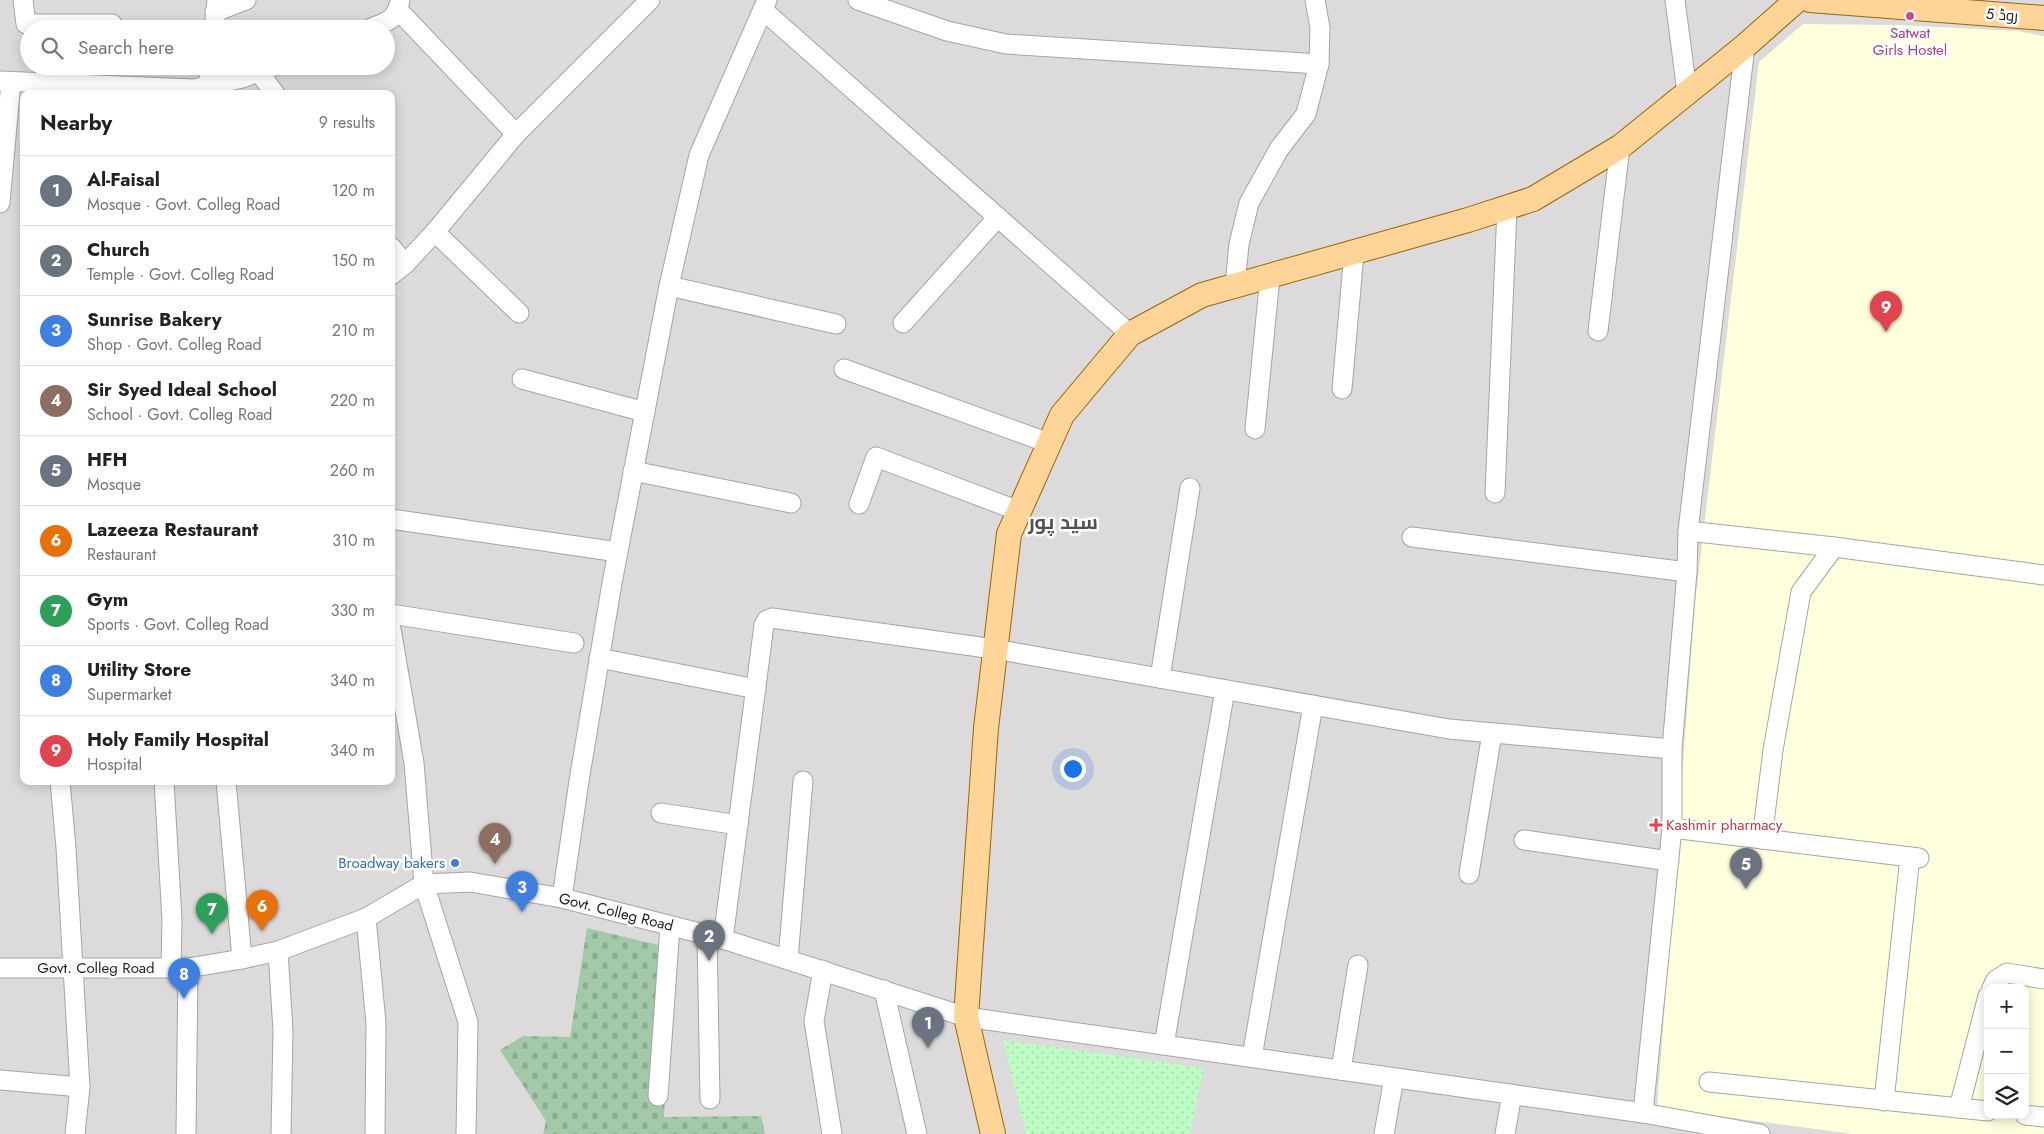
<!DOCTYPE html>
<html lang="en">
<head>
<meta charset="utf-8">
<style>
	:root { --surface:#fff; --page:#f2f2f2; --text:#222; --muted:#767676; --line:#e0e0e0; --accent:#111827 }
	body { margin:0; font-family:Jost,Cairo,sans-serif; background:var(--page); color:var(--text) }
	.controls { position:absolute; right:15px; bottom:15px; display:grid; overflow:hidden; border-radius:10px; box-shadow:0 2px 12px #0003 }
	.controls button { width:45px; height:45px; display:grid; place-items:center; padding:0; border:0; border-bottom:1px solid var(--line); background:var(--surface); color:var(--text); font:25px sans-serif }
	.you { position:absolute; left:1072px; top:768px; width:18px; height:18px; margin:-12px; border:4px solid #fff; border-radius:50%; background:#1a73e8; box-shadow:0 0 0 8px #1a73e833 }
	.badge { display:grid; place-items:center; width:32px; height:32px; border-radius:50%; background:var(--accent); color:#fff; font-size:16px; font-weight:700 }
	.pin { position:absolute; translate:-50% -41px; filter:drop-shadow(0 1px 2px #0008) }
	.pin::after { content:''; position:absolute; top:26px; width:18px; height:15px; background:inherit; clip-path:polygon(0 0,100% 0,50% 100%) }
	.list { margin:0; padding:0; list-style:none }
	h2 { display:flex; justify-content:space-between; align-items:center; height:65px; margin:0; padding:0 20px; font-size:21px }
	h2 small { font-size:16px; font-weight:400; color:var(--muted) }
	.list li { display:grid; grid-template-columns:32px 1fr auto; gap:15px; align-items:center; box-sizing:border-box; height:70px; padding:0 20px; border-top:1px solid var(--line) }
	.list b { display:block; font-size:19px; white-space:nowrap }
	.list p { margin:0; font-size:16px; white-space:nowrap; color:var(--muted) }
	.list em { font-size:16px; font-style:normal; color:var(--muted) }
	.icon { flex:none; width:28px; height:28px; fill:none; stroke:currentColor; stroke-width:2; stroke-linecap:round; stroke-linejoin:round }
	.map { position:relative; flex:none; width:2044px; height:1134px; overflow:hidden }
	.search { position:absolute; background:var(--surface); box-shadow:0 2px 12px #0003; left:20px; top:20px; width:375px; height:55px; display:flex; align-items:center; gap:12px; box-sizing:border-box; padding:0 18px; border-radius:28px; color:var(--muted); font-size:19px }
	.panel { position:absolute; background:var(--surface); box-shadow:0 2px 12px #0003; left:20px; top:90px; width:375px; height:695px; border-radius:10px }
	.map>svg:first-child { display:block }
</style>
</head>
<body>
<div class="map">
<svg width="2044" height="1134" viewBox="0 0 2044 1134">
	<defs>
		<pattern id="cemetery-stones" width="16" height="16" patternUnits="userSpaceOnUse" patternTransform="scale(1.25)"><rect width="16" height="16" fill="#a3c9a9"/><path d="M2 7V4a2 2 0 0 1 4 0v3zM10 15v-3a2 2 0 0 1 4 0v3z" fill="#8cac91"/></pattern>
		<pattern id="park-dots" width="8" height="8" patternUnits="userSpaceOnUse" patternTransform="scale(1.25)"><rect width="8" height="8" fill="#bdfcc4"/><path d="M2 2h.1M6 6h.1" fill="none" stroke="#a2d8a8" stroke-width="1.8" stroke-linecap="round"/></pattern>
	</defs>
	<rect width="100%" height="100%" fill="#efebe3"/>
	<path fill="#dcdada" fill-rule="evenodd" d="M0,0H2044V1134H0ZM29,29H386V66H29ZM24,94H391V781H24ZM1988,988H2025V1115H1988Z"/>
	<path fill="#feffdc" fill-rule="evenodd" d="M1803,24L1899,25L2018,31L2044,36V1134H1853L1657,1108L1695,603L1759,62ZM1988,988H2025V1115H1988Z"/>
	<path fill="url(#cemetery-stones)" d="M587,928L671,948L664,1117L761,1116L765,1134H543L546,1121L500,1050L523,1036L570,1037Z"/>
	<path fill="url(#park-dots)" d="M1003,1040L1204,1068L1190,1134H1026Z"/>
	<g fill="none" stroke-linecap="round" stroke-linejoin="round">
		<g stroke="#a5a5a5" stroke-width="21">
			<g id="minor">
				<path d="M23,0L26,24H112"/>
				<path d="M858,0L947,31L1006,44L1319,64"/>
				<path d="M1675,0L1687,92"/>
				<path d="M763,10L1130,334"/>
				<path d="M399,11L516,134"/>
				<path d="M215,12L246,0"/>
				<path d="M214,29L217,0"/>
				<path d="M369,29C386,22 397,20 400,0"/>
				<path d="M259,72L275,94"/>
				<path d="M0,81L194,89L242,78L274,66"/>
				<path d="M208,94L210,66"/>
				<path d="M0,203L11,82"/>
				<path d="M435,232L519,313"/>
				<path d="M391,247L405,264"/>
				<path d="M391,275L405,264L435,232L516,134L650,0"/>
				<path d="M669,286L836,324"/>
				<path d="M1235,286L1239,244L1249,203L1279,149L1306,114L1319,64L1320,28L1315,0"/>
				<path d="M903,323L998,217"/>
				<path d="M1598,331L1620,147"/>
				<path d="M844,369L1049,443"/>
				<path d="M522,379L645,412"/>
				<path d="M1342,389L1354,253"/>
				<path d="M1255,429L1270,277"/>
				<path d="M633,471L791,503"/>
				<path d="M1495,493L1507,208"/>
				<path d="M859,504L876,457L1019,511"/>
				<path d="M391,519L618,552"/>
				<path d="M1688,531L1834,547L2044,575"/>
				<path d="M1412,537L1687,572"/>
				<path d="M391,614L574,643"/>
				<path d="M391,629L414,763L424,884L468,1022L466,1134"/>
				<path d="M599,658L756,689"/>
				<path d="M1160,678L1190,488"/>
				<path d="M60,781L66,848L80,1087L75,1134"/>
				<path d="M164,781L172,920L171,967"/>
				<path d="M226,781L242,959"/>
				<path d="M661,813L738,825"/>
				<path d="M1672,828L1919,858"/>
				<path d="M1762,839L1773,750L1801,592L1834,547"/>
				<path d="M1524,840L1669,861"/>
				<path d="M1469,874L1492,733"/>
				<path d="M562,898L579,781L612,583L669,286L699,155L767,0"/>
				<path d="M366,918L376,1023L375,1134"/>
				<path d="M707,935L710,1099"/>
				<path d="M723,939L764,625L767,620L772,618L994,649L1449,729L1672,749"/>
				<path d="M278,951L283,1031L281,1134"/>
				<path d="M788,959L803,781"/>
				<path d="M0,968H188L242,959L278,951L366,918L424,884L470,882L562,898L723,939L966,1017L1643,1113L1760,1134"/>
				<path d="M823,970L814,1021L832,1134"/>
				<path d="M1992,988L1996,980L2007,973L2044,979"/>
				<path d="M884,990L917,1134"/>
				<path d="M1164,1045L1225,690"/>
				<path d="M1252,1057L1313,705"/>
				<path d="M1341,1070L1358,965"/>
				<path d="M0,1080L80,1087"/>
				<path d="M1709,1082L1988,1111"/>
				<path d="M658,1096L670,926"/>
				<path d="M1884,1101L1910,857"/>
				<path d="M1959,1108L1988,996"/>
				<path d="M1643,1113L1672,828V749L1687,572L1688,531L1745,46"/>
				<path d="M2025,1115L2044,1117"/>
				<path d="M186,1134L188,968"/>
				<path d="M1384,1134L1394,1078"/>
				<path d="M1505,1134L1512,1094"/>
			</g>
		</g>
		<g stroke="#976800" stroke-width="26">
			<g id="major">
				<path d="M1810,0L2044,18"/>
				<path d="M993,1134L966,1017L986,728L1009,534L1062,415L1130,334L1202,295L1468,220L1533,199L1620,147L1745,46L1797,0"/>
			</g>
		</g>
		<use href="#minor" stroke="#fff" stroke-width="19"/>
		<use href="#major" stroke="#ffd498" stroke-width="24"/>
	</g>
	<circle fill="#d1479c" stroke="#fff" stroke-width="2" cx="1910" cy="16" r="5"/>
	<path fill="#e0444e" stroke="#fff" stroke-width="2" d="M1653.5 817.5h5v5h5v5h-5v5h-5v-5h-5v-5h5z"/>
	<circle fill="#3f7fe0" stroke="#fff" stroke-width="2" cx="455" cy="863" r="5"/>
	<g text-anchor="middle" stroke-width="5" stroke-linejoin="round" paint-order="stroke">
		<g font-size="15" fill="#1e1e1e" stroke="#fff">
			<text transform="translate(2002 15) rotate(4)" y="5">روڈ 5</text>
			<text transform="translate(616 912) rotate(14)" y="5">Govt. Colleg Road</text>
			<text x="96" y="973">Govt. Colleg Road</text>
		</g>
		<g font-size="15" fill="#b23c85" stroke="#fff">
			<text x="1910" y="38">Satwat<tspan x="1910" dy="17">Girls Hostel</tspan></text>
		</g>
		<g font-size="15" fill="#be3a42" stroke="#fff" text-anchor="start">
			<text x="1666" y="830">Kashmir pharmacy</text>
		</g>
		<g font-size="15" fill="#366cbe" stroke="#fff" text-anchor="end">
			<text x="445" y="868">Broadway bakers</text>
		</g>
		<g font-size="20" font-weight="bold" fill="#515151" stroke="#fff">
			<text x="1063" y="529">سید پور</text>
		</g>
	</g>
</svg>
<div class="controls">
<button>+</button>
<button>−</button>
<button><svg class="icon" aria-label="layers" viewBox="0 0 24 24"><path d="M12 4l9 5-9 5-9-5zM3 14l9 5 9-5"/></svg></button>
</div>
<div class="you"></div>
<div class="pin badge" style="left:928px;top:1048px;background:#6b7280">1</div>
<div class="pin badge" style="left:709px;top:961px;background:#6b7280">2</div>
<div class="pin badge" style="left:522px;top:912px;background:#3f7fe0">3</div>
<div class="pin badge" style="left:495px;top:864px;background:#8d6e63">4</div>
<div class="pin badge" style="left:1746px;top:889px;background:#6b7280">5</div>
<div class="pin badge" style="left:262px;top:931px;background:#e8710a">6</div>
<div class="pin badge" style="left:212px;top:934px;background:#2e9e5b">7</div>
<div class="pin badge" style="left:184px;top:999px;background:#3f7fe0">8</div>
<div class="pin badge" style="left:1886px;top:332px;background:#e0444e">9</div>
<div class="search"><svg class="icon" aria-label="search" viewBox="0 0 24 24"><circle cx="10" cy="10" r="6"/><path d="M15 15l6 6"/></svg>Search here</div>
<section class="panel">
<h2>Nearby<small>9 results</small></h2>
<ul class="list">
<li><span class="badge" style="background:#6b7280">1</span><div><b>Al-Faisal</b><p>Mosque · Govt. Colleg Road</p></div><em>120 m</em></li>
<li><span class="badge" style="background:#6b7280">2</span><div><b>Church</b><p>Temple · Govt. Colleg Road</p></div><em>150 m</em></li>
<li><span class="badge" style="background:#3f7fe0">3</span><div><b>Sunrise Bakery</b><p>Shop · Govt. Colleg Road</p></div><em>210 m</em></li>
<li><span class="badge" style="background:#8d6e63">4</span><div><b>Sir Syed Ideal School</b><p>School · Govt. Colleg Road</p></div><em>220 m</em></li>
<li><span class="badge" style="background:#6b7280">5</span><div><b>HFH</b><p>Mosque</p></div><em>260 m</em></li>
<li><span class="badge" style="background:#e8710a">6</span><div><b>Lazeeza Restaurant</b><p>Restaurant</p></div><em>310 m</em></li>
<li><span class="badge" style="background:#2e9e5b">7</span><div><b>Gym</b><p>Sports · Govt. Colleg Road</p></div><em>330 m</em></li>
<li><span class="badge" style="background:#3f7fe0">8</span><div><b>Utility Store</b><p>Supermarket</p></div><em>340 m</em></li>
<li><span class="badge" style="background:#e0444e">9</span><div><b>Holy Family Hospital</b><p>Hospital</p></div><em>340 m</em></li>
</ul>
</section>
</div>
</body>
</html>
